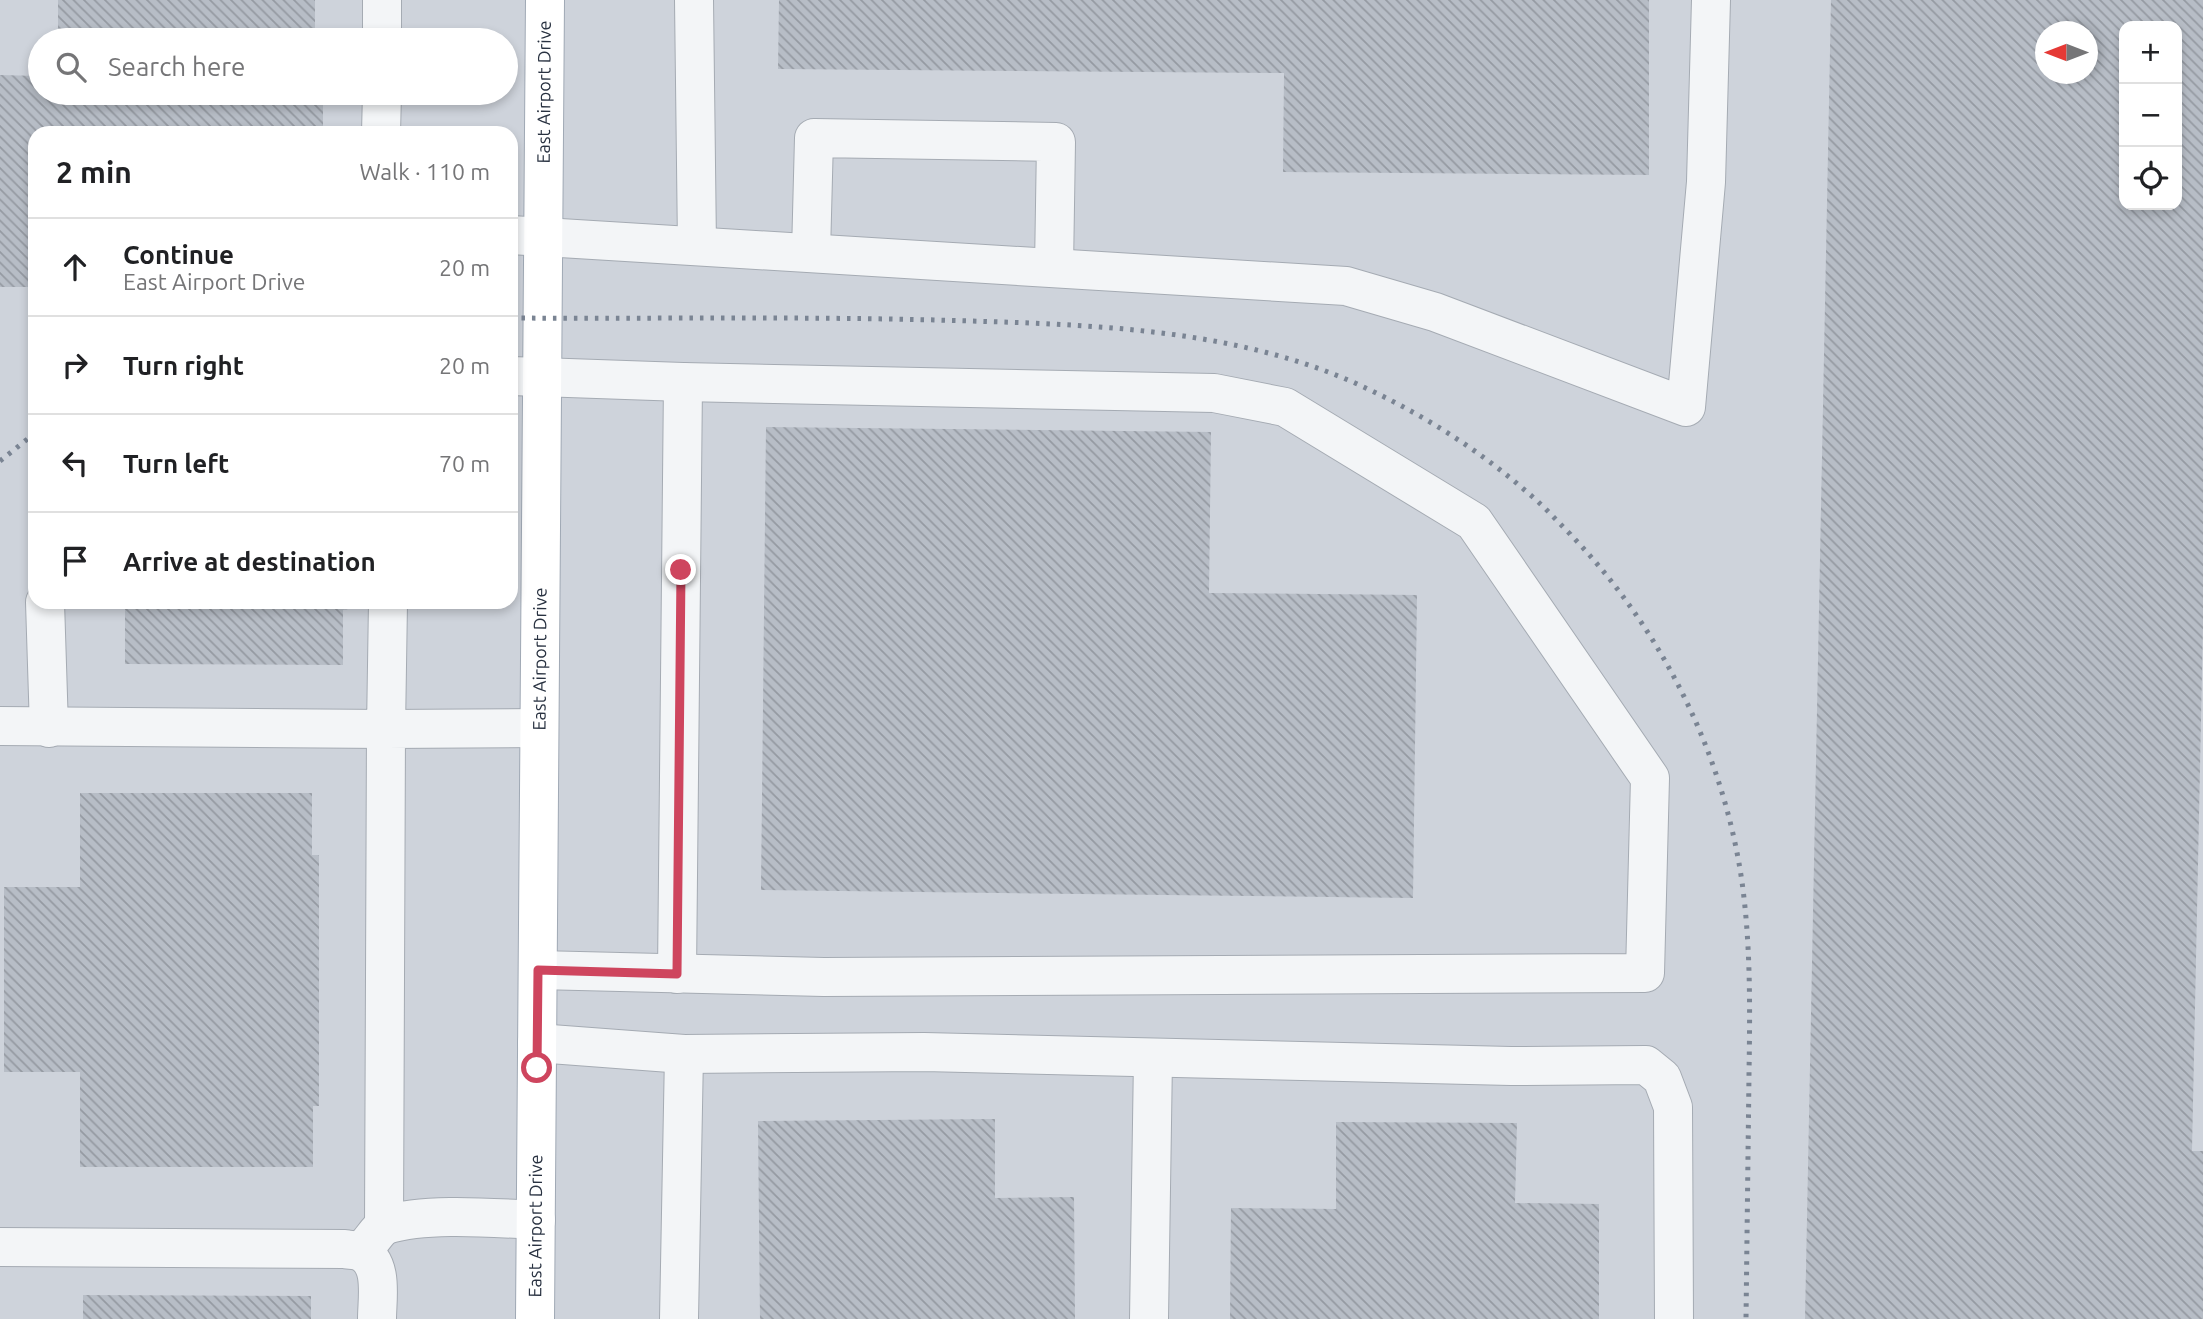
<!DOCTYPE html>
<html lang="en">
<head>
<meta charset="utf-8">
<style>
	:root { --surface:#fff; --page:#f6f6f6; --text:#202124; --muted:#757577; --line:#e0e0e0 }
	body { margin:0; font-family:Ubuntu,sans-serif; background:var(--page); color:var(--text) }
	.controls { position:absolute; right:21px; top:21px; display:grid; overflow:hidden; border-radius:14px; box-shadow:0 4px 10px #0003 }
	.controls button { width:63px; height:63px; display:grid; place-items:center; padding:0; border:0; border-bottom:2px solid var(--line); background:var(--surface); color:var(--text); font:35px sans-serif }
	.compass { position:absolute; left:2035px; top:21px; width:63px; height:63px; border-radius:50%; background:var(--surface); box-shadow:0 4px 10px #0003; rotate:270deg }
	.stop { position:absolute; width:21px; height:21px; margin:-16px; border:5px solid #ce455e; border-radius:50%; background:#fff }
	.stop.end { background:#ce455e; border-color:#fff; box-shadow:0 2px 7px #0008 }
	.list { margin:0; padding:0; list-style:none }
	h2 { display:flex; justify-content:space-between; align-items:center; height:91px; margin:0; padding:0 28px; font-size:30px }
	h2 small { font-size:23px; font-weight:400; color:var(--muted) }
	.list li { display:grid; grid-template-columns:46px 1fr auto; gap:21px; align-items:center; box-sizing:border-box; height:98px; padding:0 28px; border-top:2px solid var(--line) }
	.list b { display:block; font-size:26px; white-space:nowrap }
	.list p { margin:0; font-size:23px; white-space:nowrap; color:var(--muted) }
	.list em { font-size:23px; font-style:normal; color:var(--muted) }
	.icon { flex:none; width:38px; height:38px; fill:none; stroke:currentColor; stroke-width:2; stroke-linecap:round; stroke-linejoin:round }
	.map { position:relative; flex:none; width:2203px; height:1319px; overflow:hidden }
	.search { position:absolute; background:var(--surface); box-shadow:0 4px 10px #0003; left:28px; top:28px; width:490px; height:77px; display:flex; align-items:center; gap:18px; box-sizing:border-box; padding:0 24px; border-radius:38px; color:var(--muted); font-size:26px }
	.panel { position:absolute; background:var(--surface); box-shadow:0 4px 10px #0003; left:28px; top:126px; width:490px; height:483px; border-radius:21px }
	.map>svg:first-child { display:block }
</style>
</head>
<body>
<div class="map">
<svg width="2203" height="1319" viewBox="0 0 2203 1319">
	<defs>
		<pattern id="building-back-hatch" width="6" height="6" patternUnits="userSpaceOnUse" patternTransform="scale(1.75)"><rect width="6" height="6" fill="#b7bdc6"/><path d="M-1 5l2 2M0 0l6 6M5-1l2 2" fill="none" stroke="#959aa2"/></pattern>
	</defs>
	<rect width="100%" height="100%" fill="#e0e4e9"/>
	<path fill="#ced3db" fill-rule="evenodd" d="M0,0H2203V1319H0ZM2124,26H2177V205H2124ZM2046,32H2088V74H2046ZM40,40H506V93H40ZM35,133H511V602H35Z"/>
	<g fill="url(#building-back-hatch)" fill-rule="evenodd">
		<rect x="58" y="0" width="257" height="40"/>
		<path d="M779,0H1649V175L1283,172L1284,73L778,69Z"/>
		<path d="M1831,0H2203V625L2192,1151H2203V1319H1805ZM2124,26H2177V205H2124ZM2046,32H2088V74H2046Z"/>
		<path d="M0,75L40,76V93H323V133H35V287H0Z"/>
		<path d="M766,427L1211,432L1209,593L1417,595L1413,898L761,890Z"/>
		<path d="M125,602H350L348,609L343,610V665L125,664Z"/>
		<path d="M80,793H312V855H319V1106H313V1167H80V1072H4V887H80Z"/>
		<path d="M995,1119V1198L1074,1197L1075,1319H760L758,1121Z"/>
		<path d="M1336,1122L1517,1123L1515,1203L1599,1204V1319H1230L1231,1208L1336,1209Z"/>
		<path d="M83,1295L311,1296V1319H83Z"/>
	</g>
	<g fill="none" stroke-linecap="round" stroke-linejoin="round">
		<g stroke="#a5abb3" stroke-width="40">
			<g id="minor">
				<path d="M694,0L697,246"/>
				<path d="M382,40V0"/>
				<path d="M381,133L382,93"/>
				<path d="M511,235L1346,286L1435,312L1686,407L1706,182L1711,0"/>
				<path d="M811,253L814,138L1056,142L1054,268"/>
				<path d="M511,376L683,382L1214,393L1285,407L1474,522L1650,778L1645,973L824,977L538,970"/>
				<path d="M45,602L49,728"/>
				<path d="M0,726L386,729L388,602"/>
				<path d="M677,974L683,382"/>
				<path d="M537,1043L684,1054L924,1052L1511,1066L1646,1065L1662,1078L1673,1107L1674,1319"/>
				<path d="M384,1226L386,729L539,728"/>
				<path d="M367,1245C373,1239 379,1228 386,1225C425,1212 495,1218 536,1220"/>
				<path d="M0,1247L345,1249C349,1250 357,1250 361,1252C384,1263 377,1298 377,1319"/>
				<path d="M679,1319L684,1054"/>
				<path d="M1149,1319L1153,1058"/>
			</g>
		</g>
		<g stroke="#a0a9b5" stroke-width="40">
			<g id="major">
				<path id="s1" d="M535,1319L545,0"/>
			</g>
		</g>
		<use href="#minor" stroke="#f3f5f7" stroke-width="38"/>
		<use href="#major" stroke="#fff" stroke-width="38"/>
		<g stroke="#7a8493" stroke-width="5" stroke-dasharray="3.5 7" stroke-linecap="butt">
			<path d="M511,318C664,319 818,316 971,321C1100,325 1235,330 1355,383C1417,411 1477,448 1528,493C1543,505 1556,520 1570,534C1658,625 1719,744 1740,869C1751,936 1750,1007 1749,1074C1748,1156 1747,1237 1746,1319"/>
			<path d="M0,461L35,433"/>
		</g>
	</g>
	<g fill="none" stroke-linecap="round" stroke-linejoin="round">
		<path stroke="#ce455e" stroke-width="9" d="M537,1068L538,970L677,974L681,570"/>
	</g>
	<g text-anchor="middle" stroke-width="5" stroke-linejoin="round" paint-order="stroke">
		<g font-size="18" fill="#293241" stroke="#f0f3f7">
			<text dy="6" stroke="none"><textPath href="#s1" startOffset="1227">East Airport Drive</textPath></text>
			<text dy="6" stroke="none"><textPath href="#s1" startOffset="660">East Airport Drive</textPath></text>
			<text dy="6" stroke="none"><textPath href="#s1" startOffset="93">East Airport Drive</textPath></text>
		</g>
	</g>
</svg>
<div class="controls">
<button>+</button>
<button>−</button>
<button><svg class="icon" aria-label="locate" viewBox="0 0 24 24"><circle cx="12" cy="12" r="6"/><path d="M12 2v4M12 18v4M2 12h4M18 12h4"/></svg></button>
</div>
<svg class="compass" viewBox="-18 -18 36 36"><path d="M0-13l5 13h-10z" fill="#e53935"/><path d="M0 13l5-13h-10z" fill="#757577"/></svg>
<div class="stop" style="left:537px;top:1068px"></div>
<div class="stop end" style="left:681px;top:570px"></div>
<div class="search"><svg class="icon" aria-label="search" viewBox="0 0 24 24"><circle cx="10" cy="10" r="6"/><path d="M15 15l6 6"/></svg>Search here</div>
<section class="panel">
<h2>2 min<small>Walk · 110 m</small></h2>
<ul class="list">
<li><svg class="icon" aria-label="ahead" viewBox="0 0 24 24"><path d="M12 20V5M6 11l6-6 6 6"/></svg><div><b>Continue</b><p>East Airport Drive</p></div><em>20 m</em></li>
<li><svg class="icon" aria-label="right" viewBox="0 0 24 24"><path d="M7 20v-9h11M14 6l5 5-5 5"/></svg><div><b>Turn right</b></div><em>20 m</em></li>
<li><svg class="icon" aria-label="left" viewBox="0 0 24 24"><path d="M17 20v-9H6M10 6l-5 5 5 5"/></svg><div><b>Turn left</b></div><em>70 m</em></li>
<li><svg class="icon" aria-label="arrive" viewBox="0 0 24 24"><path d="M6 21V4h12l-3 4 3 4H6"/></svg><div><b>Arrive at destination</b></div></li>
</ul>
</section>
</div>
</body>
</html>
